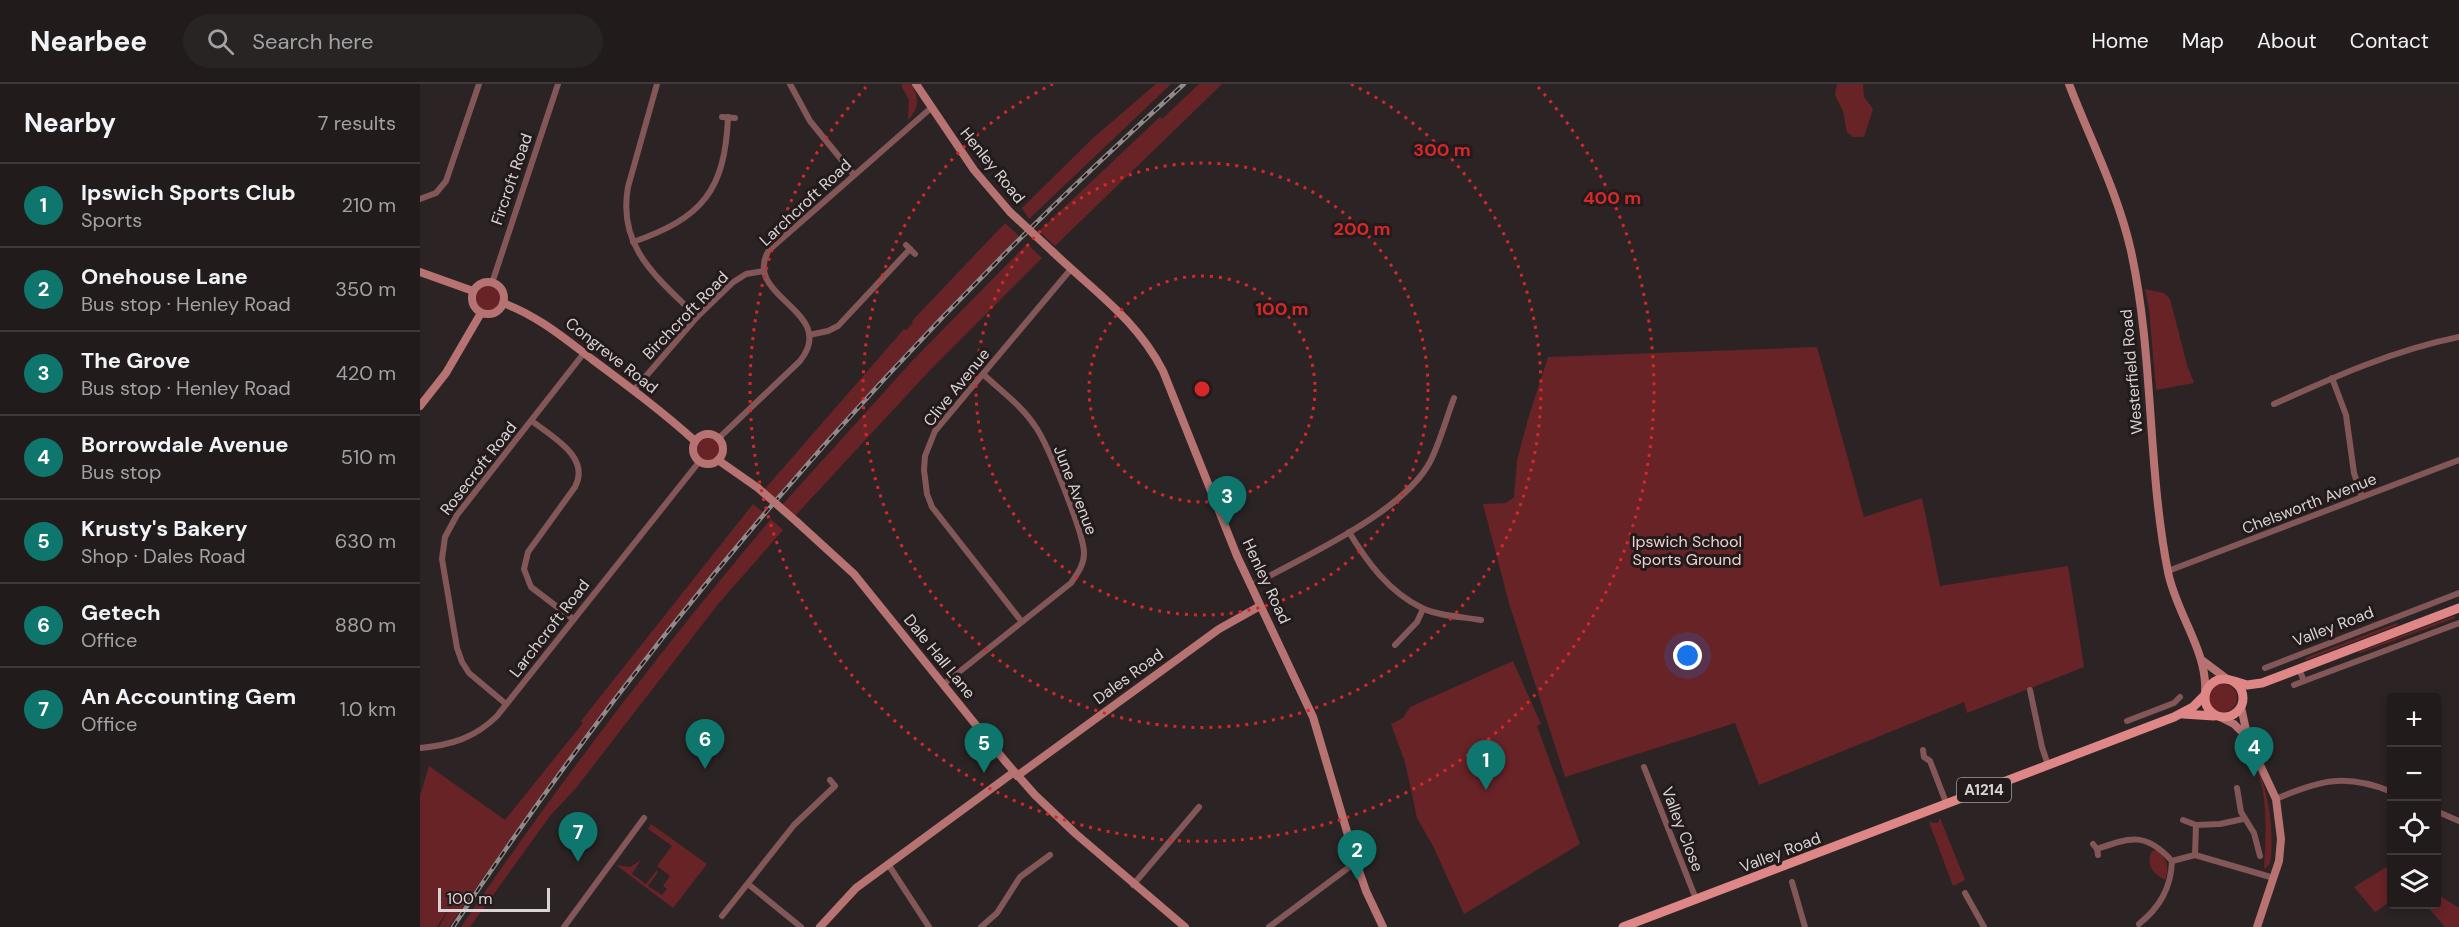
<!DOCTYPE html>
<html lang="en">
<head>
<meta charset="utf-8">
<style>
	:root { --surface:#211b1b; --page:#292424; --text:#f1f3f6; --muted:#a2a1a3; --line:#3e393a; --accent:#0f766e }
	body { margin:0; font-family:"DM Sans",sans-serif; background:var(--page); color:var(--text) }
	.controls { position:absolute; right:18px; bottom:18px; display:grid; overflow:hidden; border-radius:6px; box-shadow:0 3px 9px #0003 }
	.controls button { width:54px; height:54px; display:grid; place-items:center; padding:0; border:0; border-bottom:2px solid var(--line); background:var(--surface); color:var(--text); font:30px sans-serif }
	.scale { position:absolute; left:18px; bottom:15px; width:112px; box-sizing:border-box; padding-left:6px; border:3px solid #d9d3d3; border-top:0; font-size:16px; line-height:21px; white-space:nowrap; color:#d9d3d3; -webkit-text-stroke:4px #231b1b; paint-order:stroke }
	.you { position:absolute; left:1268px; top:572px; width:21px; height:21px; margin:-15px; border:4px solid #fff; border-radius:50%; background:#1a73e8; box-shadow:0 0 0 9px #1a73e833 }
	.badge { display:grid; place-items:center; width:39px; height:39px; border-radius:50%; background:var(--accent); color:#fff; font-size:20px; font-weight:700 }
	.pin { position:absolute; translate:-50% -50px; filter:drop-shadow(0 2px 3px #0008) }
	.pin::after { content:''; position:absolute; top:32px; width:21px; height:18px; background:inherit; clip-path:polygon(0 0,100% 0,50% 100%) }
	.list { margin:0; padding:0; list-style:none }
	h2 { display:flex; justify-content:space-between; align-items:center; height:78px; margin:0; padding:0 24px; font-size:26px }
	h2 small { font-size:20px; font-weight:400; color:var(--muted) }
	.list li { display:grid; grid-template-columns:39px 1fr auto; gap:18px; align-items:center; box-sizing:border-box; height:84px; padding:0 24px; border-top:2px solid var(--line) }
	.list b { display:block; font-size:22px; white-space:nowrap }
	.list p { margin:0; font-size:20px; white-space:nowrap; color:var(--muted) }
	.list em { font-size:20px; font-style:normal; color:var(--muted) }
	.icon { flex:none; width:33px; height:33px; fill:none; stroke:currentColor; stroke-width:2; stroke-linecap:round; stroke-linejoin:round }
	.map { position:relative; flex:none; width:2039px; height:843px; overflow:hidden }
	header { display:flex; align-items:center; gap:36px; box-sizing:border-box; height:84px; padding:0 30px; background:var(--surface); border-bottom:2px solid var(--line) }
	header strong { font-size:28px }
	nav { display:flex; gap:33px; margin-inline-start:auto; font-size:21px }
	.search { width:420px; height:54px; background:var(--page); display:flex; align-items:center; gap:15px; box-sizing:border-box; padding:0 21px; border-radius:33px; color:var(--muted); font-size:22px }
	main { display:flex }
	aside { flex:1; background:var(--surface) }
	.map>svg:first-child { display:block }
</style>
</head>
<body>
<header>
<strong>Nearbee</strong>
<div class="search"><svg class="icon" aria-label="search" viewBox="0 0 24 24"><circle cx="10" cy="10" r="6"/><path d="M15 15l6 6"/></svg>Search here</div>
<nav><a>Home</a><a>Map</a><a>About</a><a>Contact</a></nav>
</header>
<main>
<aside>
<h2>Nearby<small>7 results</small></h2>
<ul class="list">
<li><span class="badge">1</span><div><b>Ipswich Sports Club</b><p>Sports</p></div><em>210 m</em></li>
<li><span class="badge">2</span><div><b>Onehouse Lane</b><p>Bus stop · Henley Road</p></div><em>350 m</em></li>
<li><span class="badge">3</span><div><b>The Grove</b><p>Bus stop · Henley Road</p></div><em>420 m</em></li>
<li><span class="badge">4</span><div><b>Borrowdale Avenue</b><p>Bus stop</p></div><em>510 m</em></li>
<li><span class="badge">5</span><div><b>Krusty's Bakery</b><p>Shop · Dales Road</p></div><em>630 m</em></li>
<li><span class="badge">6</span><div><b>Getech</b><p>Office</p></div><em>880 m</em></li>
<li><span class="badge">7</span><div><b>An Accounting Gem</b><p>Office</p></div><em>1.0 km</em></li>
</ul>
</aside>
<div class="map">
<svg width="2039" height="843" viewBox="0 0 2039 843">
	<rect width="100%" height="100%" fill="#2c2424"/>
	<g fill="#682327">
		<path d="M483,0H491C499,13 500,24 488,36L489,16L481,1Z"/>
		<path d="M736,0H751L609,135L602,124L672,55Z"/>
		<path d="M779,0H802L635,162L619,147L740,33L742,35Z"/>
		<path d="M1417,0H1443L1444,13L1453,25L1444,53H1433L1427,48L1423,27L1415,11Z"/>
		<path d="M585,139L599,152L477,278L355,415L344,406L484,245L486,246L493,239L492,237Z"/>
		<path d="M607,160L622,174L511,285L375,432L362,421L494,275Z"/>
		<circle cx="68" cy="214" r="12"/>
		<path d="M1725,205L1744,209L1750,215L1767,281L1774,299L1736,306L1729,225Z"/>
		<path d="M1397,263L1444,433L1502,414L1520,502L1648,482L1664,583L1547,629L1544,618L1339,701L1315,639L1145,693L1089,519L1063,420L1086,419L1094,413L1097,376L1108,335L1128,273Z"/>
		<circle cx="288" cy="365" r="12"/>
		<path d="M333,420L343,428C232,562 127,699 29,843H19L34,816L17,843H0V712L9,682L85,736L163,639L161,637Z"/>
		<path d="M351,435L363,446L299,519L156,704L130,732L50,843H41C137,701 241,566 351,435Z"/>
		<path d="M2034,532L2035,534L1940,569L1938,568Z"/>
		<path d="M1977,539L1978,541L1886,576L1885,574Z"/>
		<path d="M1093,577L1121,640L1117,642L1160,760L1044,830L1013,762L997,734L985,678L971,640L983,634L990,623Z"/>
		<circle cx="1803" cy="614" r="14"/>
		<path d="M1839,687C1850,717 1853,743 1851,775L1849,781L1844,785C1846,753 1848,718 1838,688Z"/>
		<path d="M1520,734L1545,796L1533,802L1509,738L1518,739Z"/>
		<path d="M231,740L287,780L253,824L196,781L210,783L221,776L212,790L226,800L237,786L238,788L228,802L242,811L247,805L243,802L250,792L237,782L252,762L228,745Z"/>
		<path d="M1737,766C1747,775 1750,783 1745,796C1733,790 1725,780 1732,767Z"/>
		<path d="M1968,782L1971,784V817L1955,828L1934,803Z"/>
		<path d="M2017,810L2039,824V843H2025L2006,821L2016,820Z"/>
	</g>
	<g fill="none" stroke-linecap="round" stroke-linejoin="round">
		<g stroke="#835757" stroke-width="6">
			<path d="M237,0L208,103C197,164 238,194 277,233"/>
			<path d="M370,0L390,37L434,91"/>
			<path d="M302,33L315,34"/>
			<path d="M0,115L16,109L26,97L59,0"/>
			<path d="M213,158C282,134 305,107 308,33"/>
			<path d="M486,161L495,170"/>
			<path d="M72,199L138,0"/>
			<path d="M389,251L408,247L418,242L490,165"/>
			<path d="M1912,294L1926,331L1934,389L1942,413"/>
			<path d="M214,306L277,233L312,199L326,190L344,187"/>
			<path d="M1854,320C1914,293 1974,266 2039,253"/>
			<path d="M112,337C132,353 171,373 155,403L108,468L104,485L111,503L153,535"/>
			<path d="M299,354L380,277C420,227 320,213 349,166L511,24"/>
			<path d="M929,448C947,478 969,508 1002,524C1018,532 1043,533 1061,536"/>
			<path d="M1748,487L2039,376"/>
			<path d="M831,502C882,473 982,430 1010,378C1020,358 1026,335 1034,314"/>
			<path d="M602,538L512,423L507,410L504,386L505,372L515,347L651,185"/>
			<path d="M975,561L997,538L1003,525"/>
			<path d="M1845,584L2039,509"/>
			<path d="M1879,585L1884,597L2039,539"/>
			<path d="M524,600L651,499C657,490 664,481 664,470C665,452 627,358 615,342C602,322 580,306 563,290"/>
			<path d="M1874,601L1884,597"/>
			<path d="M1610,606L1622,663L1628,681"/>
			<path d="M86,620L49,589L42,578L37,564L22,475L25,453L37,431L164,269"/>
			<path d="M1707,637L1754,619L1760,613"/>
			<path d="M0,664C31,661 55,654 77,632L279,378"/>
			<path d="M1503,666L1504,673L1510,677L1527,721"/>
			<path d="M1224,683L1276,815"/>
			<path d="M1817,704L1821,728L1834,749L1840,772"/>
			<path d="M1856,715C1900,696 1926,689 1972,708"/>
			<path d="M2016,727L2039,737"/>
			<path d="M1763,736L1776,741"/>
			<path d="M1673,760L1677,765L1678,771"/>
			<path d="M1677,765C1711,753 1726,748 1752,777C1751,804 1740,823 1719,840"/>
			<path d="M1775,771L1776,741L1800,740L1823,735"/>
			<path d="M1752,777L1775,771L1854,794"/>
			<path d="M468,780L509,843"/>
			<path d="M1372,798L1385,843"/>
			<path d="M328,800L381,843"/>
			<path d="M713,801L779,723"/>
			<path d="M1545,809L1564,843"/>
			<path d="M302,832L374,741L415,702L410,696"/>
			<path d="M144,843L224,734"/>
			<path d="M561,843L577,829L600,793L630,771"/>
			<path d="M849,843L936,778"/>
		</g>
		<g stroke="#b77272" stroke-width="8">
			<path d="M496,0L554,86L590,128"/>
			<path d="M1649,0C1670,55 1698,109 1711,167C1734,272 1727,382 1748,488C1756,529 1788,568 1785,608"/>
			<path d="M633,168C674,207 716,235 743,287L817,472L893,633L936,778L946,807L963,843"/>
			<path d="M0,188L53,207"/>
			<circle cx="68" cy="214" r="16"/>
			<path d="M83,219C118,232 144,254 173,276C208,302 243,328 275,357"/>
			<path d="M0,322L26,289L61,229"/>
			<circle cx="288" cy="365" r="15"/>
			<path d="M298,376L338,404"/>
			<path d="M377,438L434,490L585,677L615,711L656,750L765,843"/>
			<path d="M1783,577L1807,595"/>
			<path d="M1821,623L1828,655L1856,715L1861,755L1859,777L1837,843"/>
			<path d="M1800,633L1814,640L1828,654"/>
			<path d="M597,692L799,545L840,522"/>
			<path d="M400,843L436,804L594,688"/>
		</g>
		<g stroke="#df8686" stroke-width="9">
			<circle cx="1804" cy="614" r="19"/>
			<path d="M1814,597L1827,601L1842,599L2039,524"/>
			<path d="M1763,630L1794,632"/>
			<path d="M1203,843L1754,633L1773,623L1784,612"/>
		</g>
		<g stroke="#918a8a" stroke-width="4.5">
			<path id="rail" d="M33,843C239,532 487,249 764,0"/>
		</g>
		<use href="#rail" stroke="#231b1b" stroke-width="2" stroke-dasharray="7" stroke-linecap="butt"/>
		<g stroke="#b77272" stroke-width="8">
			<path d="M590,128L633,168"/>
			<path d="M338,404L377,438"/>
		</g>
	</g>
	<g fill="none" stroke="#d62828" stroke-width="3" stroke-dasharray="3 6">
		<circle cx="782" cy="305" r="113"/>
		<circle cx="782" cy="305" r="226"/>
		<path d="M931 0A339 339 0 1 1 633 0"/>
		<path d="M1118 3A452 452 0 1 1 446 3"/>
	</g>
	<g text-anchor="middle" stroke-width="6" stroke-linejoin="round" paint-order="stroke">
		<rect fill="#231b1b" stroke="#a29c9c" stroke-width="1.5" x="1537" y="694" width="54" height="24" rx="4.5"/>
		<g font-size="15" font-weight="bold" fill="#d9d3d3">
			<text x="1564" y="711">A1214</text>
		</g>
		<g font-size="16" fill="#d9d3d3" stroke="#231b1b">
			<text transform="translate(573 81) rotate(51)" y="6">Henley Road</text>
			<text transform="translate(91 95) rotate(-71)" y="6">Fircroft Road</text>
			<text transform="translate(385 118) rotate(-43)" y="6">Larchcroft Road</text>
			<text transform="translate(265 231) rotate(-46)" y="6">Birchcroft Road</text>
			<text transform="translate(192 271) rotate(38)" y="6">Congreve Road</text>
			<text transform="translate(1711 288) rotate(-95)" y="6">Westerfield Road</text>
			<text transform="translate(536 303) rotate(-51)" y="6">Clive Avenue</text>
			<text transform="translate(58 384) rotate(-52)" y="6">Rosecroft Road</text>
			<text transform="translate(656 406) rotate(69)" y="6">June Avenue</text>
			<text transform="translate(1889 419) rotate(-21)" y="6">Chelsworth Avenue</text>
			<text transform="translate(847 497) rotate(65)" y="6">Henley Road</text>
			<text transform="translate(1913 542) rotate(-21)" y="6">Valley Road</text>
			<text transform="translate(129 544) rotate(-52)" y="6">Larchcroft Road</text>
			<text transform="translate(520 572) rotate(51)" y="6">Dale Hall Lane</text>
			<text transform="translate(708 592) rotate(-36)" y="6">Dales Road</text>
			<text transform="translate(1263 745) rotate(69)" y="6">Valley Close</text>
			<text transform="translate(1360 768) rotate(-21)" y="6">Valley Road</text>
		</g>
		<g font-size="16" fill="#ecd0cf" stroke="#231b1b">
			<text x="1267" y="463">Ipswich School<tspan x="1267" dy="18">Sports Ground</tspan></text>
		</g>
	</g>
	<circle cx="782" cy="305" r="9" fill="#d62828" stroke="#231b1b" stroke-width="3"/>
	<g font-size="18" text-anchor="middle" font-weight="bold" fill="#d62828" stroke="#231b1b" stroke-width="6" stroke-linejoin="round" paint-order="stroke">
		<text x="1022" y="72">300 m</text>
		<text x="1192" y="120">400 m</text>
		<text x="942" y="151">200 m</text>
		<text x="862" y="231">100 m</text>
	</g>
</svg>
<div class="controls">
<button>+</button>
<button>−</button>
<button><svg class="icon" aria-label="locate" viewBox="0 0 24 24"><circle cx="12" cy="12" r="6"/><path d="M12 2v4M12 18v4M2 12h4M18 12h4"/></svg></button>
<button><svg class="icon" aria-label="layers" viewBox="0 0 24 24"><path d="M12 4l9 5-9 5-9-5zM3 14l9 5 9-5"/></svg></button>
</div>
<div class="scale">100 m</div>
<div class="you"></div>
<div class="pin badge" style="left:1066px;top:706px">1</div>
<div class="pin badge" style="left:937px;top:796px">2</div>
<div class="pin badge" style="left:807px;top:442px">3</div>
<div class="pin badge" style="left:1834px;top:693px">4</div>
<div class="pin badge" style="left:564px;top:689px">5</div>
<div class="pin badge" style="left:285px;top:685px">6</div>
<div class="pin badge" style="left:158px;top:778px">7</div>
</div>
</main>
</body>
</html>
